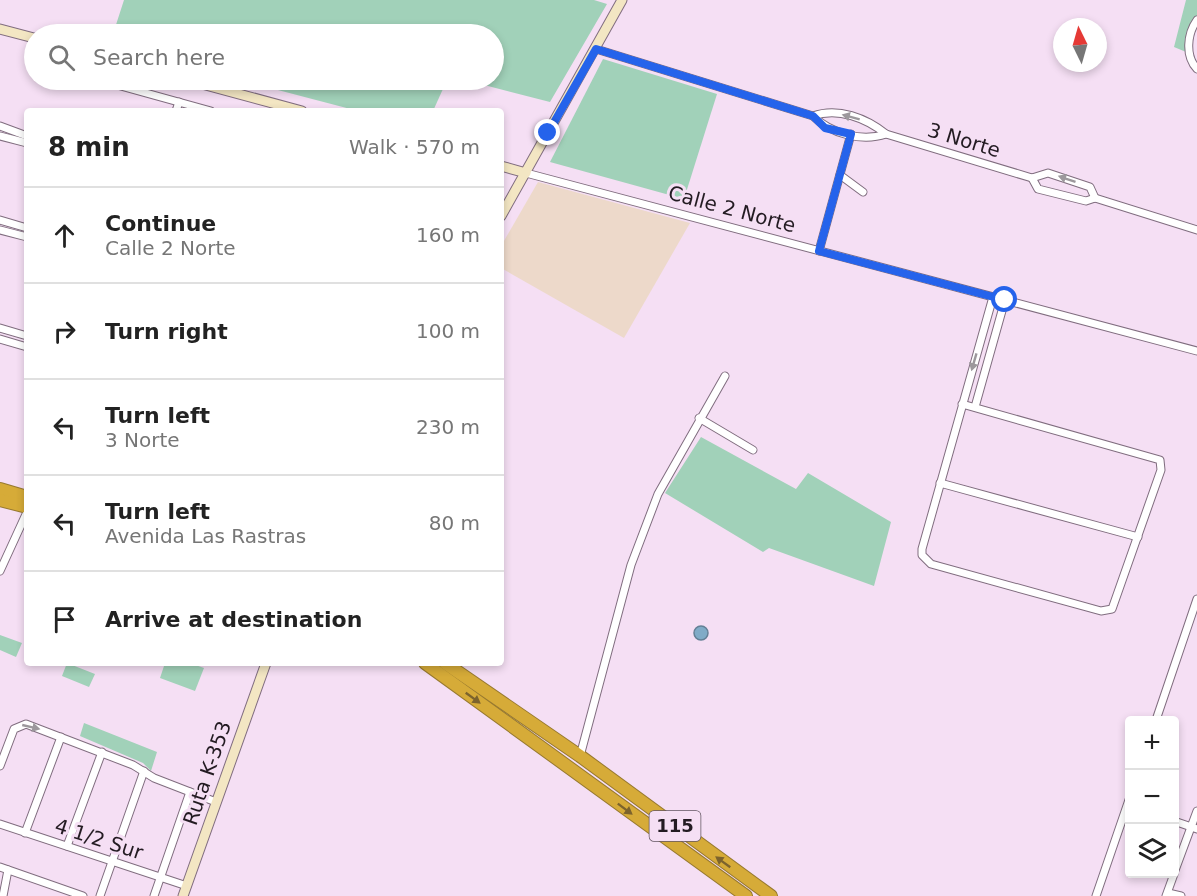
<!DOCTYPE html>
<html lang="en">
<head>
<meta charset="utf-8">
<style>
	:root { --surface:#fff; --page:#f2f2f2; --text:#222; --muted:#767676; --line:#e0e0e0 }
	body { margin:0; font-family:"DejaVu Sans",sans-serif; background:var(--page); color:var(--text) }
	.controls { position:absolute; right:18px; bottom:18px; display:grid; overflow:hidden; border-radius:6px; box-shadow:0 3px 9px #0003 }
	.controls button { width:54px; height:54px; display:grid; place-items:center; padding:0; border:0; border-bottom:2px solid var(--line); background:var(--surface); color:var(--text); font:30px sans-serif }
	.compass { position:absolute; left:1053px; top:18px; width:54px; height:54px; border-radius:50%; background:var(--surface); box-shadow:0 3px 9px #0003; rotate:355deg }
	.stop { position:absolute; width:18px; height:18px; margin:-14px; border:4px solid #2563eb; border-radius:50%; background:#fff }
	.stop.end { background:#2563eb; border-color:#fff; box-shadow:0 2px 6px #0008 }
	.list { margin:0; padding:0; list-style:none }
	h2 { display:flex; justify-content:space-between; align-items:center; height:78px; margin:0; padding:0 24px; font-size:26px }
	h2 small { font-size:20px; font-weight:400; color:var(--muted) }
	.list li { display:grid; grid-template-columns:39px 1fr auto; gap:18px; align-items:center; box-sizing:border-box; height:96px; padding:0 24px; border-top:2px solid var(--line) }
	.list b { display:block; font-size:22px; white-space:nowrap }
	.list p { margin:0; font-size:20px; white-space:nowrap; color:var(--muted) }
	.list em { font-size:20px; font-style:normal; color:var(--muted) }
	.icon { flex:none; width:33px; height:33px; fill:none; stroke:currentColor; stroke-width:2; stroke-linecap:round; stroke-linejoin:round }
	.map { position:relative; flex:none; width:1197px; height:896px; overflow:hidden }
	.search { position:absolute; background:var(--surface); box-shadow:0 3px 9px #0003; left:24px; top:24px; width:480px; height:66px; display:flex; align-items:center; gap:15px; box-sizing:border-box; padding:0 21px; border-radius:33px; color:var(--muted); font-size:22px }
	.panel { position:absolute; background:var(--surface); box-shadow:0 3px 9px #0003; left:24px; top:108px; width:480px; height:558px; border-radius:6px }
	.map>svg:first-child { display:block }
</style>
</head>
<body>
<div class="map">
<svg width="1197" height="896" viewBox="0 0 1197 896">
	<rect width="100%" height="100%" fill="#f5dff4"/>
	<path fill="#edd9ca" d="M538,182L690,223L624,338L501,268V246Z"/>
	<g fill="#a1d1b9">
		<path d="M124,0H594L607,4L550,102L465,80H494V34H113Z"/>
		<path d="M1186,0H1197V16L1193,20L1186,52L1174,47Z"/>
		<path d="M603,59L717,94L684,199L550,162Z"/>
		<path d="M240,80H447L433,111H358Z"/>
		<path d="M701,437L796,489L808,473L891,522L874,586L769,548L763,552L665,493Z"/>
		<path d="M0,635L22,643L16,657L0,650Z"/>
		<path d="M67,663L95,674L89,687L62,676Z"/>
		<path d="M165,663H190L204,668L195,691L160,678Z"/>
		<path d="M84,723L157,752L151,771L143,763L80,736Z"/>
	</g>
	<circle fill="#80abc7" stroke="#648096" stroke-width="1.5" cx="701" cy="633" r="7"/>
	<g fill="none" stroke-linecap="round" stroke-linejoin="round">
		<g stroke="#806d7f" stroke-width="9">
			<g id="street">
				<path d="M1197,20C1187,34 1185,56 1197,69"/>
				<path d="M596,49L813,116C831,134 862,142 886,134"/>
				<path d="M99,80L211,111"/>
				<path d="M176,111L179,102"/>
				<path d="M813,116C838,107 866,118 886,134L1032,178L1048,173L1090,187L1095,198"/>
				<path d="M0,126L27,136"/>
				<path d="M0,136L27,143"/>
				<path d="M526,173L1197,351"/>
				<path d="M840,175L863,192"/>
				<path d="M1032,178L1038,189L1086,201L1095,198L1197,230"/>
				<path d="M0,220L27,228"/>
				<path d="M0,230L27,237"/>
				<path d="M819,251L851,134"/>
				<path d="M0,328L27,336"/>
				<path d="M0,339L27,347"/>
				<path d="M962,404L1160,460L1161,470L1112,609L1101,611L931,564L922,555V549L993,297"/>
				<path d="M975,407L1005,300"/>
				<path d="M699,418L753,450"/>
				<path d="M940,483L1138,537"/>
				<path d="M0,571L27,512"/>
				<path d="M1156,720L1197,599"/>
				<path d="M580,756L631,565L658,494L725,376"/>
				<path d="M0,766L14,729L26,724L133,765L154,778L216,802"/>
				<path d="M1174,821L1197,829"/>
				<path d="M0,824L187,886"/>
				<path d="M25,833L61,737"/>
				<path d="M67,846L102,752"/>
				<path d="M0,867L83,896"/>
				<path d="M1174,873L1197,811"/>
				<path d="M1168,893L1181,896"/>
				<path d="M3,896L8,870"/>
				<path d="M100,896L144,771"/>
				<path d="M154,896L190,792"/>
				<path d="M1096,896L1130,797"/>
				<path d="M1166,896L1174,874"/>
			</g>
		</g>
		<g stroke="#806d7f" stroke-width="11">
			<g id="secondary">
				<path d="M0,29L34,38"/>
				<path d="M187,80L302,111"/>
				<path d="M501,166L526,173"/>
				<path d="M501,216L622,0"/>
				<path d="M183,896L266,663"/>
			</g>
		</g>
		<g stroke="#977930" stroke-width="14">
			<g id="highway">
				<path d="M0,489L27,497"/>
				<path d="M0,500L27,507"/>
				<path d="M425,663L746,896"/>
				<path d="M445,663L580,756L771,896"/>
			</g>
		</g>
		<use href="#street" stroke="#fff" stroke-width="7"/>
		<use href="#secondary" stroke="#f3e6c3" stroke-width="9"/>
		<use href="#highway" stroke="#d6ab38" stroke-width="12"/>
	</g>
	<defs><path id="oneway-solid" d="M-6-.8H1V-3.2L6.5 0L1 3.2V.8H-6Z" transform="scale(1.5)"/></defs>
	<g fill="#9c989c">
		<use href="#oneway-solid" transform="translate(851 117) rotate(-165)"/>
		<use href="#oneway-solid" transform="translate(1067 179) rotate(-161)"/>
		<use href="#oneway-solid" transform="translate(974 362) rotate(106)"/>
		<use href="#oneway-solid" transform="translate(31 727) rotate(13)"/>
	</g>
	<g fill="#7c632d">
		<use href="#oneway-solid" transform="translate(473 698) rotate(36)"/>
		<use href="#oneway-solid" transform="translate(625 809) rotate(37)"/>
		<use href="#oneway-solid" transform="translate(723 862) rotate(-144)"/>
	</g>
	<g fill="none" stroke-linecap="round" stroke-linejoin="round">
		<path stroke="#2563eb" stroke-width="8" d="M548,133L596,49L813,116L825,128L851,134L819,251L1005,300"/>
	</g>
	<g text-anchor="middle" stroke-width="6" stroke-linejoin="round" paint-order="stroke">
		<rect fill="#f5dff4" stroke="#625661" stroke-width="1.5" x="649.5" y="811" width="51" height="30" rx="4.5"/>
		<g font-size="18" font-weight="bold" fill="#231b22">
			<text x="675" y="832">115</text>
		</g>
		<g font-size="20" fill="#231b22" stroke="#f5dff4">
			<text transform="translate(964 140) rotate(17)" y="7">3 Norte</text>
			<text transform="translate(732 209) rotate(15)" y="7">Calle 2 Norte</text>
			<text transform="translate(207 773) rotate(-71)" y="7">Ruta K-353</text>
			<text transform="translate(99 839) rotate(18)" y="7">4 1/2 Sur</text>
		</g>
	</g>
</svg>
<div class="controls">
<button>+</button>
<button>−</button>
<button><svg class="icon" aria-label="layers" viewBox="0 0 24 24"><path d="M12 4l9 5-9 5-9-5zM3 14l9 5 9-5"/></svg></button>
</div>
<svg class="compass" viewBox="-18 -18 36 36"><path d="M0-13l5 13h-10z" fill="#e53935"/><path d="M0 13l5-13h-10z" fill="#767676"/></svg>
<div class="stop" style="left:1005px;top:300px"></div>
<div class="stop end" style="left:548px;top:133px"></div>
<div class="search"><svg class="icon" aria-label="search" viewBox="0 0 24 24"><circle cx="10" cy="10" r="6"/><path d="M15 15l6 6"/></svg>Search here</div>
<section class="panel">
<h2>8 min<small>Walk · 570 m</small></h2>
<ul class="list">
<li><svg class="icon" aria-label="ahead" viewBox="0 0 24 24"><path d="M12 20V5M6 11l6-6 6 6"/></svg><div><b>Continue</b><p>Calle 2 Norte</p></div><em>160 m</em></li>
<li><svg class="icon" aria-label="right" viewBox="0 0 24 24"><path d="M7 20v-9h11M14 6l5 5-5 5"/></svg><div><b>Turn right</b></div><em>100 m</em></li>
<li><svg class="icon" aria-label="left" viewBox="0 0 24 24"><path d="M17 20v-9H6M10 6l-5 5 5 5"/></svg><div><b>Turn left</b><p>3 Norte</p></div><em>230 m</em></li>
<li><svg class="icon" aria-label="left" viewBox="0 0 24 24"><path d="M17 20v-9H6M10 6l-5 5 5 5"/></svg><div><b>Turn left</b><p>Avenida Las Rastras</p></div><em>80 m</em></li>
<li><svg class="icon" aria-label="arrive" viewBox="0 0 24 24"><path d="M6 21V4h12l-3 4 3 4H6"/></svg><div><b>Arrive at destination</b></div></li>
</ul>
</section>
</div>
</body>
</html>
